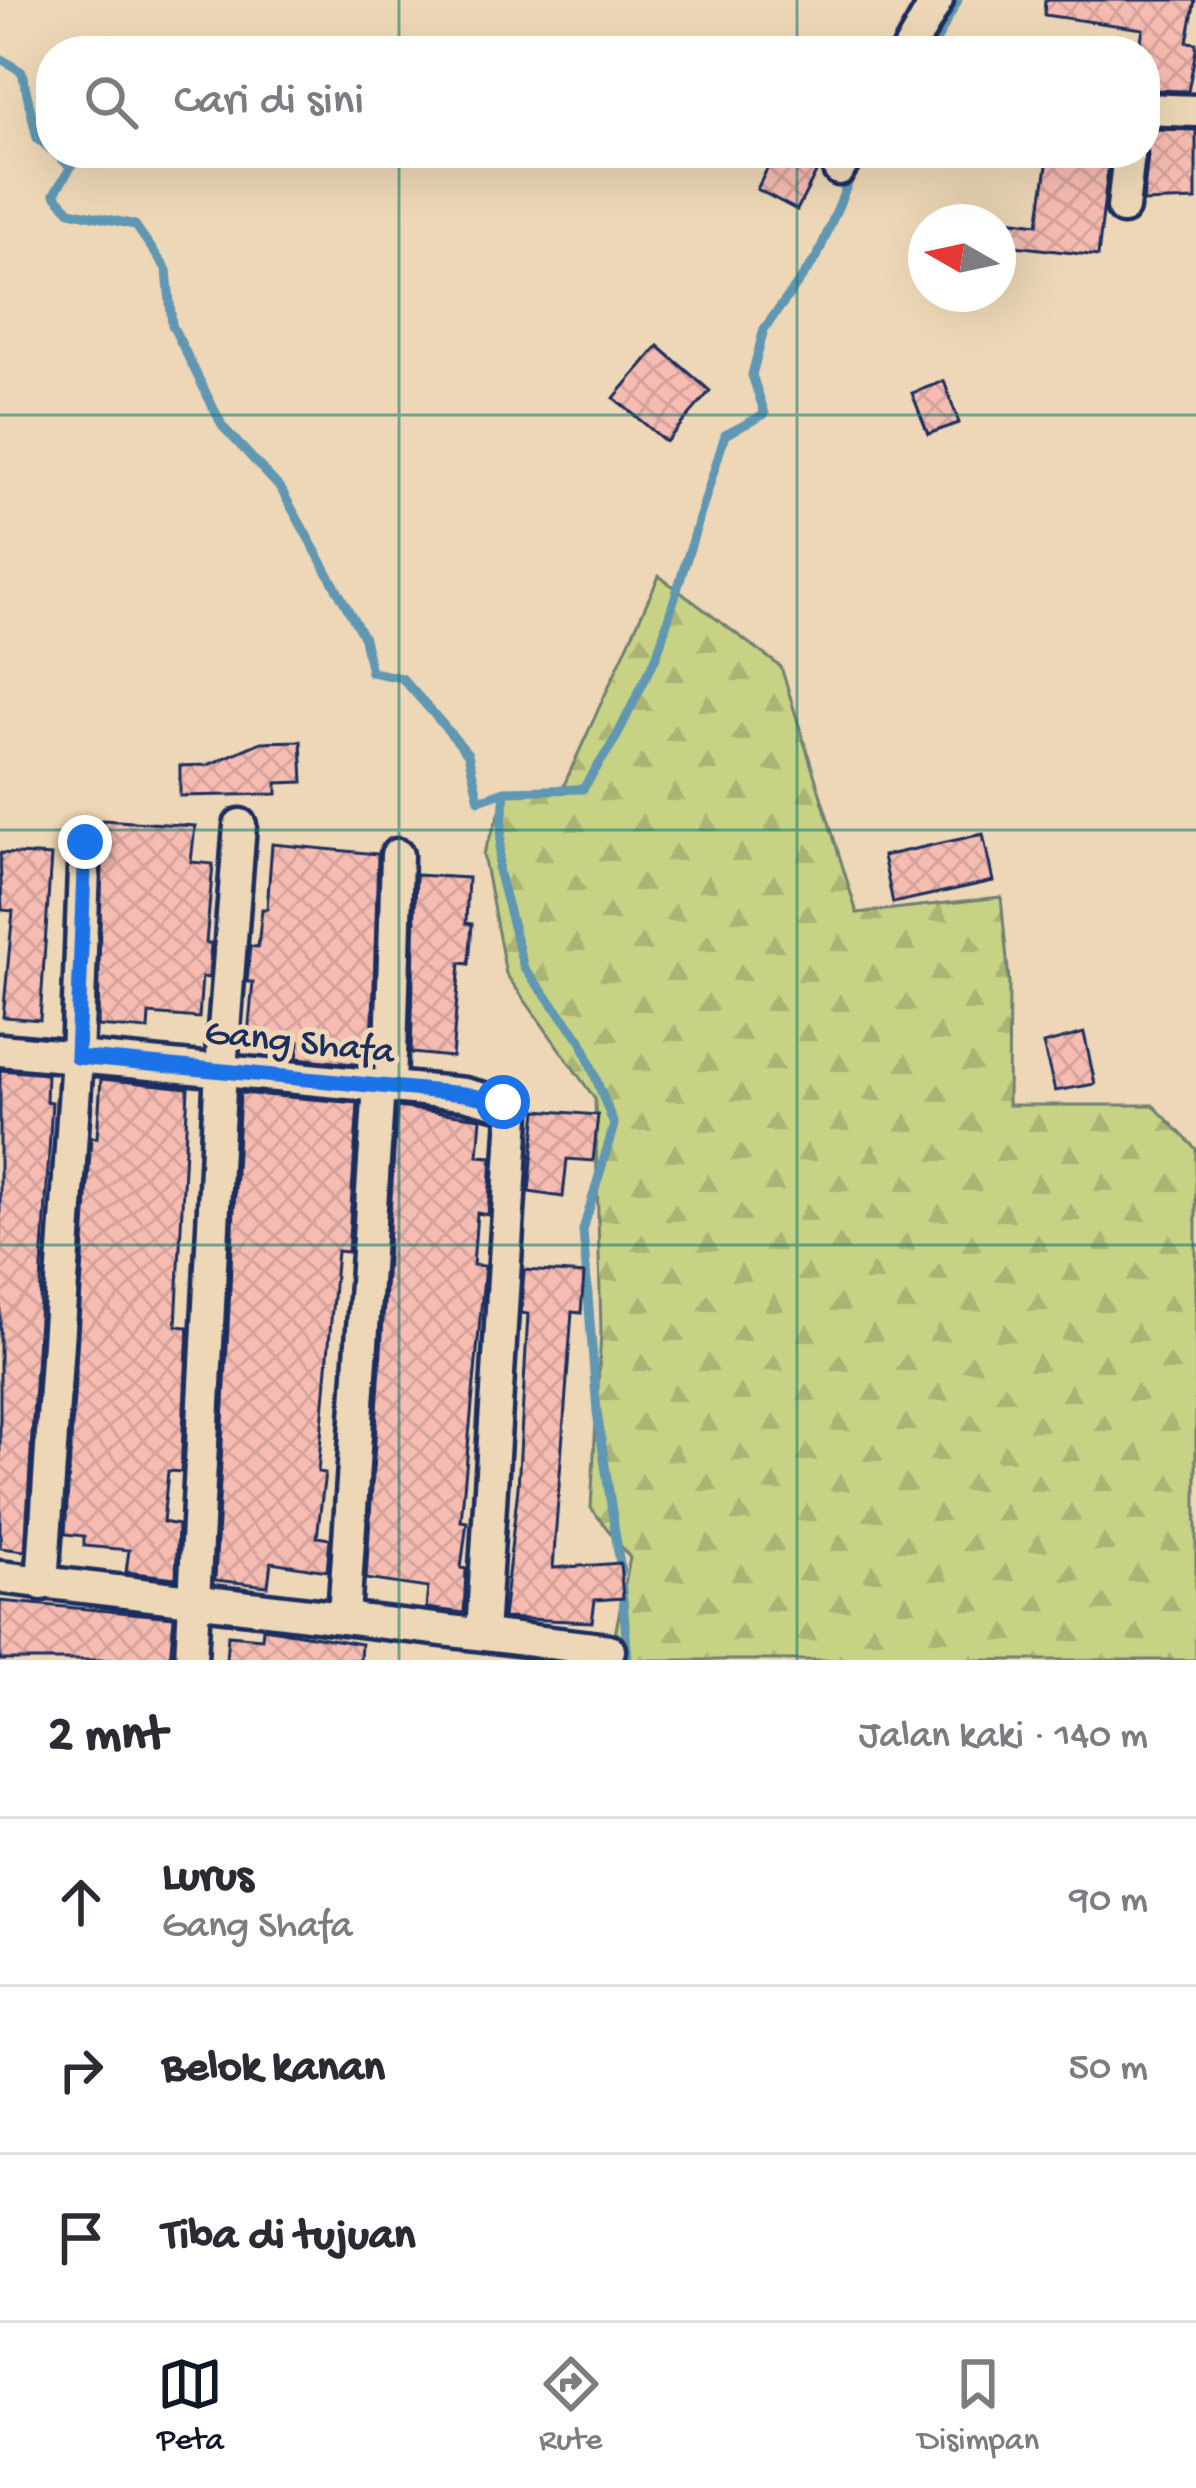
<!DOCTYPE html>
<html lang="id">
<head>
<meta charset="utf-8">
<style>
	:root { --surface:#fff; --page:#f7f7f7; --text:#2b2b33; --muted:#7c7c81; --line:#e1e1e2; --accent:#111827 }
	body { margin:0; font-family:"Gochi Hand",sans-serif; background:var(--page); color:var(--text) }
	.compass { position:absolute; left:908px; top:204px; width:108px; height:108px; border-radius:50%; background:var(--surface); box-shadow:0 12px 48px #0002; rotate:279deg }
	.stop { position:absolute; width:36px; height:36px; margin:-27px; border:9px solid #1a73e8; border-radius:50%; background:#fff }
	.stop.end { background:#1a73e8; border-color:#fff; box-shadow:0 3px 12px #0008 }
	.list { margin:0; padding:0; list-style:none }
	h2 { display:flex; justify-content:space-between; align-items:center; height:156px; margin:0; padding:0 48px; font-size:51px }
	h2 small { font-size:39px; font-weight:400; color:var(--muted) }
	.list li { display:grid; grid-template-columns:78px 1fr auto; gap:36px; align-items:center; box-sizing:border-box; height:168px; padding:0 48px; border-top:3px solid var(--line) }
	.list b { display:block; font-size:45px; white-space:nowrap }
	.list p { margin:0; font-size:39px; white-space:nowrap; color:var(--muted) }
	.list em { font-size:39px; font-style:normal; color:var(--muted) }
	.icon { flex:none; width:66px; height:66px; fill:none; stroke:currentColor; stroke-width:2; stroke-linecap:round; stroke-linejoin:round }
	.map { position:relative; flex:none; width:1196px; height:1660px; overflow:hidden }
	.search { position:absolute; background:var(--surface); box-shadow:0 12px 48px #0002; left:36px; right:36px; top:36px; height:132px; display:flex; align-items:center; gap:30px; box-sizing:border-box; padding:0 42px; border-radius:48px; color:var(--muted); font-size:45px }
	.sheet { height:660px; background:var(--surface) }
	nav { display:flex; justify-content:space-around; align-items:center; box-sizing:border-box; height:168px; border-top:3px solid var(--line); background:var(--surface); font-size:33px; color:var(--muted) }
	nav a { display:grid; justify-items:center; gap:6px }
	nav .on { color:var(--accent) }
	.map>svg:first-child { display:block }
</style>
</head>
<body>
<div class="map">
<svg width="1196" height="1660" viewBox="0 0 1196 1660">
	<defs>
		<pattern id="forest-firs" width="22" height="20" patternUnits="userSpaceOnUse" patternTransform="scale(3)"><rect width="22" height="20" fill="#c7d285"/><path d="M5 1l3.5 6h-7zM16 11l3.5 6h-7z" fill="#aab575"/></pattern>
		<pattern id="building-cross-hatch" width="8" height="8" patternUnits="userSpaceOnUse" patternTransform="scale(3)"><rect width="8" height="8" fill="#f7bcb1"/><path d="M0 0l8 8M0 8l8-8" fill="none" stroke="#d3a29b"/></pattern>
	</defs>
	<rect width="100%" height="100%" fill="#edd7b6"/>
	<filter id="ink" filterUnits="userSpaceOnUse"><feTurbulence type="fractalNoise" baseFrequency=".00833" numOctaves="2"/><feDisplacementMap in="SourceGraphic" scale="24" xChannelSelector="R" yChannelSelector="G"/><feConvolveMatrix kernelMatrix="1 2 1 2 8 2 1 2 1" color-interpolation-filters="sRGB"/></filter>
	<g filter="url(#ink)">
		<path fill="url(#forest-firs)" stroke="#718072" stroke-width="3" d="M659,576L781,667L857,913L1001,897L1009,981L1008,1105H1153L1196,1149V1660H610L630,1558L591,1508L601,1332L595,1099L506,974L483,854L508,792L505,791L563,787Z"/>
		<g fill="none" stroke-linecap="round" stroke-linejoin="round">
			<g stroke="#6097b3" stroke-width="9">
				<path d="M931,51L958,0"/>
				<path d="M0,58L22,72L37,138L51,150"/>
				<path d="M54,153L71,167L54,194L70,211L135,225L167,270L172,325L223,427L281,489L364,638L371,672L402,678L433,713L468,754L479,800L505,791L498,870L524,968L581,1040L614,1125L583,1230L597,1412L621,1571"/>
				<path d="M505,791L583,789L616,738L657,655L725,435L765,414L752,375L764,329L817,257L854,169"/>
				<path d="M622,1588L628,1660"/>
			</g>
		</g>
		<g fill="url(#building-cross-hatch)" stroke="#1b2f5e" stroke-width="3">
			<path d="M1045,0H1195L1187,42L1196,43V50L1188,91L1145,90V51H1139L1143,29L1044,15Z"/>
			<path d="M1145,129L1196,130V200L1143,202L1148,155Z"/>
			<path d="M775,153H826L797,210L757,189Z"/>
			<path d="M1049,153L1109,160L1098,256L998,244V219L1038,224Z"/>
			<path d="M658,346L710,391L666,442L614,398Z"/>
			<path d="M944,381L959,423L928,434L912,393Z"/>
			<path d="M301,741L303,782L277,783V794L180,796V766L208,765L261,742Z"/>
			<path d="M102,820L195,826L191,862L213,864L206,943H211L209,978L202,977L199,1018L149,1014L148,1030L98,1026Z"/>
			<path d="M983,834L993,881L893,903L883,856Z"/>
			<path d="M272,844L378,854L372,1050L363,1049L362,1065L297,1058L299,1041L248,1035L253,982H247L250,946L258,947L262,909H267Z"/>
			<path d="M0,853L51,856L40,1020L3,1017L13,911L2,910Z"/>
			<path d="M416,875L468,878L466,923L472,924L469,964L460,963L452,1057L411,1053Z"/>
			<path d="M1084,1033L1095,1084L1055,1091L1043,1044Z"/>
			<path d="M0,1070L47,1074L46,1101L52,1102L25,1551L0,1548Z"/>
			<path d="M101,1079L188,1088L176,1326L188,1327L181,1472L168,1471L163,1522L178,1525L176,1578L126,1572L129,1550L84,1546V1536L65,1534L91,1137L97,1138Z"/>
			<path d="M240,1093L358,1103L348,1252L337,1251L318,1472L325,1473L317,1537L330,1539L327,1571L271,1562L268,1586L215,1580Z"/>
			<path d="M397,1107L481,1118L478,1156L492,1157L488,1215L477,1213L473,1265L485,1266L461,1521L467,1522L461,1568L466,1569L464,1613L426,1608L428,1588L366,1579Z"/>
			<path d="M537,1110L598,1115L593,1161L567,1159L563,1197L529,1192Z"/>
			<path d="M524,1270L584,1274L581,1313L572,1312L553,1568L620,1563L623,1598L595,1600L592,1622L503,1618L518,1488L528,1314L521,1313Z"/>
			<path d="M0,1601L174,1617L170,1660H0Z"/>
			<path d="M263,1628L361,1644L360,1660H226L228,1635L262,1638Z"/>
		</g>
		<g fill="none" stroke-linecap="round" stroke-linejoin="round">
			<g stroke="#1b2f5e" stroke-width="39">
				<g id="minor">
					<path d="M908,51L937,0"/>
					<path d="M1145,109L1196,111"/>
					<path d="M839,169L849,153"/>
					<path d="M1123,208L1129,153"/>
					<path d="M0,1050L77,1057L85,842"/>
					<path d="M390,1087L397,855"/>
					<path d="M0,1577L609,1650"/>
					<path d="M42,1584L77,1057L464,1094L511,1106L514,1115L482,1634"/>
					<path d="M344,1616L379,1086"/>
					<path d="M191,1660L221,1069L240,825"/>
				</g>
			</g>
			<use href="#minor" stroke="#edd7b6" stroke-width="30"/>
		</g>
	</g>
	<g fill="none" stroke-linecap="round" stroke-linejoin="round" filter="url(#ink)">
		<path stroke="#1a73e8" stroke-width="15" d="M85,842L77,1057L464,1094L503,1102"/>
	</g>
	<path fill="none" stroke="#0f766e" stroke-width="3" stroke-opacity="0.55" d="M399,0V51M797,0V51M399,153V1660M797,153V1660M0,415H1196M0,830H1196M0,1245H1196"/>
	<g text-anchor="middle" stroke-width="10" stroke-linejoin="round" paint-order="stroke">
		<g font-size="39" fill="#1b2f5e" stroke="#edd7b6">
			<text transform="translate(300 1038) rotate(6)" y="14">Gang Shafa</text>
		</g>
	</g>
</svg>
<svg class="compass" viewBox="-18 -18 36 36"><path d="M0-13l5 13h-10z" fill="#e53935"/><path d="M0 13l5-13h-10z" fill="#7c7c81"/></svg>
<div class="stop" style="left:503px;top:1102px"></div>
<div class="stop end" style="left:85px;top:842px"></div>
<div class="search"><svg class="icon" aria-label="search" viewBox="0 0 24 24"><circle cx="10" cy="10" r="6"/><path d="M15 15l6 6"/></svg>Cari di sini</div>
</div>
<section class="sheet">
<h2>2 mnt<small>Jalan kaki · 140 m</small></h2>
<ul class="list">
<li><svg class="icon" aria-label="ahead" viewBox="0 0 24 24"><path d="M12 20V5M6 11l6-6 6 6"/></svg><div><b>Lurus</b><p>Gang Shafa</p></div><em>90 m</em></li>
<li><svg class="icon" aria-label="right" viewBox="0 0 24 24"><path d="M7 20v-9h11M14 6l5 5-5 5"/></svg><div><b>Belok kanan</b></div><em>50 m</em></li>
<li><svg class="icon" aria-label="arrive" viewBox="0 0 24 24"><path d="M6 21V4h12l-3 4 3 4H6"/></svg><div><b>Tiba di tujuan</b></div></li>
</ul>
</section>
<nav>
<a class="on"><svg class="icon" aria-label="map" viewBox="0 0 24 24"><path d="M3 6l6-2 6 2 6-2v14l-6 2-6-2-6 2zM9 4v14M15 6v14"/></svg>Peta</a>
<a><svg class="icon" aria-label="directions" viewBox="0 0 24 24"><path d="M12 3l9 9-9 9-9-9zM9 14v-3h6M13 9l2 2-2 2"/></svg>Rute</a>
<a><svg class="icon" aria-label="saved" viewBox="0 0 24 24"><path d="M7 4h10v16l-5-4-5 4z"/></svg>Disimpan</a>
</nav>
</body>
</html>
